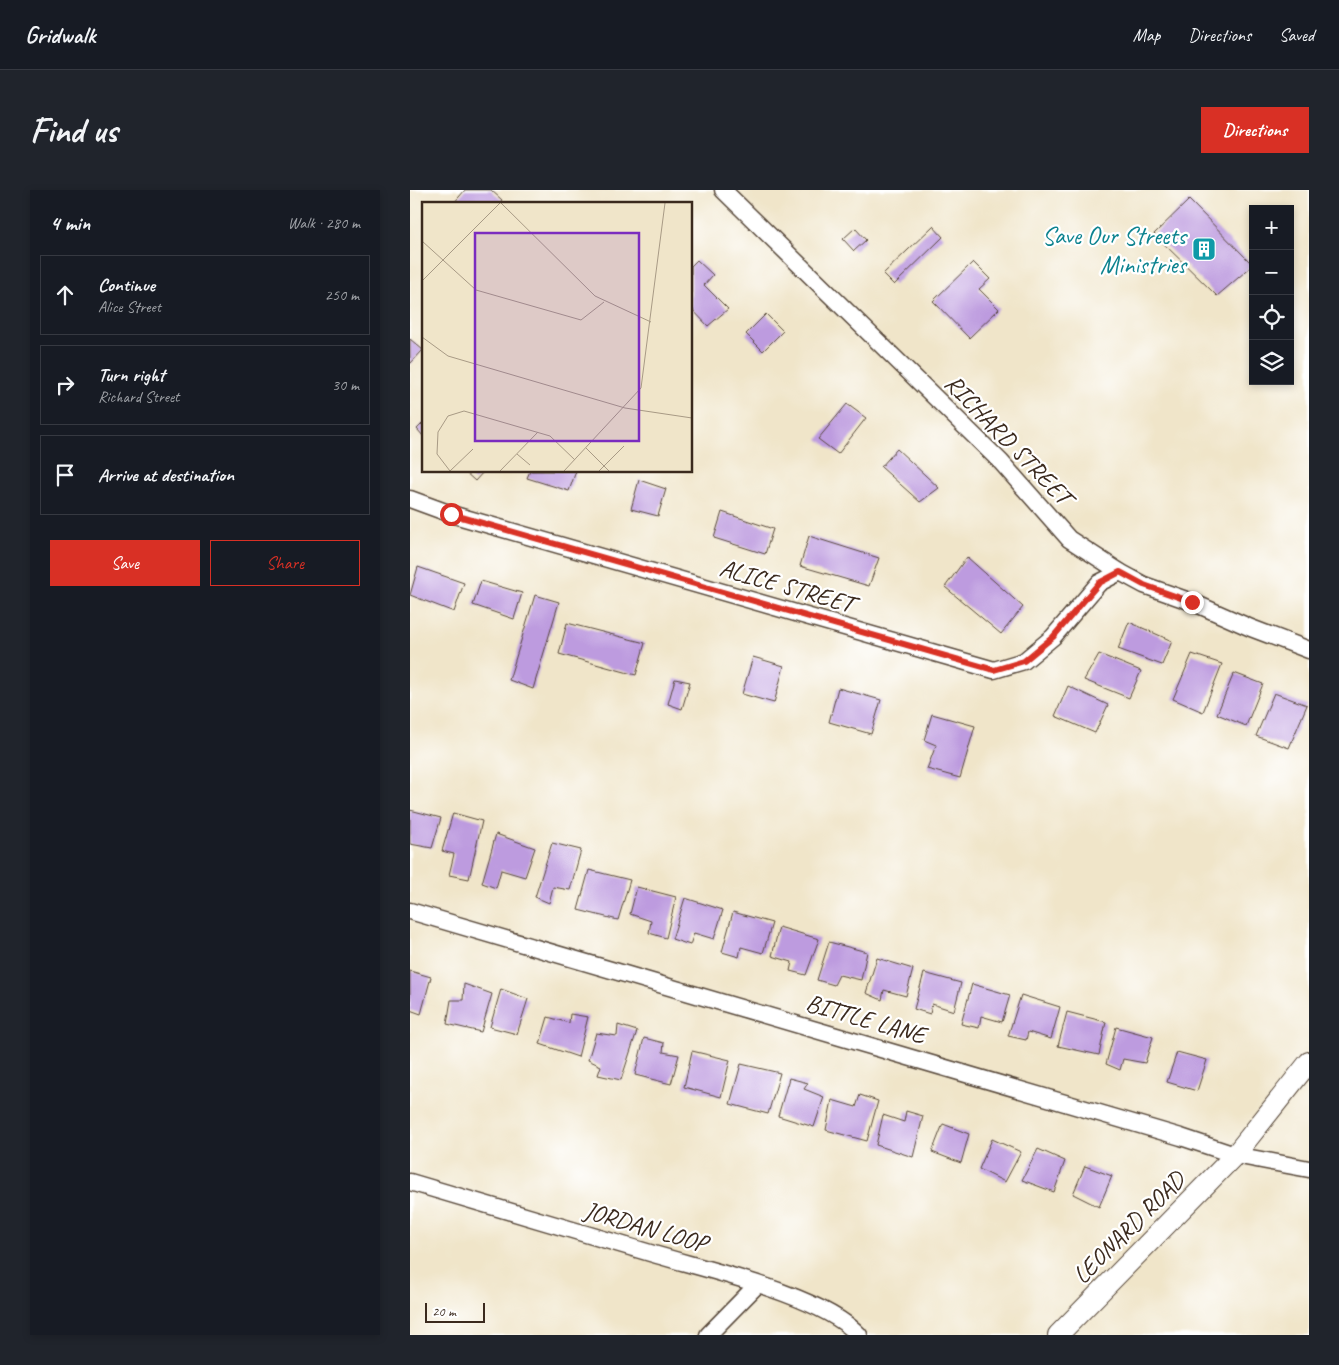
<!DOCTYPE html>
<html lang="en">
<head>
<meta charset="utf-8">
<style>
	:root { --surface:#171b24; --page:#20242c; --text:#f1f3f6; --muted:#9ea1a6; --line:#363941; --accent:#d93025 }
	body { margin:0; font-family:Caveat,sans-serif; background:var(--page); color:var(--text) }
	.controls { position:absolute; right:15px; top:15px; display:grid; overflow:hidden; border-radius:0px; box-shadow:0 2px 8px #0003 }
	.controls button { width:45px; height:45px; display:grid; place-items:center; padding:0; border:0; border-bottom:1px solid var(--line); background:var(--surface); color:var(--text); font:25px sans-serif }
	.scale { position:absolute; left:15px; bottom:12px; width:60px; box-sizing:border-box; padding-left:5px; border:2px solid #3b2a1e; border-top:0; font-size:14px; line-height:18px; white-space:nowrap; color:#3b2a1e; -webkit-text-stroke:4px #fff; paint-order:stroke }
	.stop { position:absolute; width:15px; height:15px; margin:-11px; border:4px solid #d93025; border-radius:50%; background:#fff }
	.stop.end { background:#d93025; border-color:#fff; box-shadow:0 1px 5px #0008 }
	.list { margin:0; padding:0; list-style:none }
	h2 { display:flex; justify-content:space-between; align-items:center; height:65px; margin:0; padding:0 20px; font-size:21px }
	h2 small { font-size:16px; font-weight:400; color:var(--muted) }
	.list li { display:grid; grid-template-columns:32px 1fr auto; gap:15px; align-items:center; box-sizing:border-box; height:80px; margin:0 10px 10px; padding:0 10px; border:1px solid var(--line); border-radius:0px }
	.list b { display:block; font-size:19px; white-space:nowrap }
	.list p { margin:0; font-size:16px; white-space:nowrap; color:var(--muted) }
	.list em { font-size:16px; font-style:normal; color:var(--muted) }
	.actions { display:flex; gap:10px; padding:15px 20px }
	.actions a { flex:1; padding:11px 0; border:1px solid var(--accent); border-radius:0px; text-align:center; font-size:18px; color:var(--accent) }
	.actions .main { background:var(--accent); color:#fff }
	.icon { flex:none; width:28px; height:28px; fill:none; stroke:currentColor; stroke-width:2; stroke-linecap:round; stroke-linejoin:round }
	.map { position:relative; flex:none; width:899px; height:1145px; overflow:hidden; border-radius:0px }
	header { display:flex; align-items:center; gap:30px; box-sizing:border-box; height:70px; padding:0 25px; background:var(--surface); border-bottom:1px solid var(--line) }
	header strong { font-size:24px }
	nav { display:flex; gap:28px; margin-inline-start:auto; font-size:18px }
	.intro { display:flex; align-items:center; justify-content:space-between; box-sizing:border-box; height:120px; padding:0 30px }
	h1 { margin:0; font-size:35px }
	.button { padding:12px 22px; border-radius:0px; background:var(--accent); color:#fff; font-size:18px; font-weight:700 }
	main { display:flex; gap:30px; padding:0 30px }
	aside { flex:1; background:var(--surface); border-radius:0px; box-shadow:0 2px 8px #0003 }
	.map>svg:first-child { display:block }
</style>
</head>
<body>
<header>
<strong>Gridwalk</strong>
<nav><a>Map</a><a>Directions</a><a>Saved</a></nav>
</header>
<div class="intro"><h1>Find us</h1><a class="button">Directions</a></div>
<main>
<aside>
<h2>4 min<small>Walk · 280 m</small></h2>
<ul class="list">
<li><svg class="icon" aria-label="ahead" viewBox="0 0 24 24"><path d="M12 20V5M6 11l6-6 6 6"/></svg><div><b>Continue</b><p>Alice Street</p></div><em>250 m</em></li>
<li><svg class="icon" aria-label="right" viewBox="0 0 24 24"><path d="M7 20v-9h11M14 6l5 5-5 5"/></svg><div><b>Turn right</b><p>Richard Street</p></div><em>30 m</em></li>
<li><svg class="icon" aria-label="arrive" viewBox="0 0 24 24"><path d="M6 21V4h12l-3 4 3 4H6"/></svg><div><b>Arrive at destination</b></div></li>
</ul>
<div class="actions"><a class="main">Save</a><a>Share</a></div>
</aside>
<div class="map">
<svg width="899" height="1145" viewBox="0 0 899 1145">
	<rect width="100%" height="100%" fill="#fff"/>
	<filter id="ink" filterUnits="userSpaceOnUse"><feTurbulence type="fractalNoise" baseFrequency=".02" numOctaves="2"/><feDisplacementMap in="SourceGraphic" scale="10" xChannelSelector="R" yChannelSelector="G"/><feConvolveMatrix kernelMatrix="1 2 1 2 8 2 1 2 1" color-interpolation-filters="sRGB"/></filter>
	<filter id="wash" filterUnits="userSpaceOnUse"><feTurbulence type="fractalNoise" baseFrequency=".0096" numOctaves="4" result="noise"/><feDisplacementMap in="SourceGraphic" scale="20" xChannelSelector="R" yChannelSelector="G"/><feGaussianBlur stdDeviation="1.12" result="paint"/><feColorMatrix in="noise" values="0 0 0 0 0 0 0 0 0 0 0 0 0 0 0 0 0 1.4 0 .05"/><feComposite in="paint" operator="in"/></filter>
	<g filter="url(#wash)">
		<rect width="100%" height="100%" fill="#f0e5c9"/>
		<g id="blocks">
			<g fill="#bd9bdf">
				<path d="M55,0H81L92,10L89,14H43Z"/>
				<path d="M779,10L843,75L807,106L744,44Z"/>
				<path d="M523,36L533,47L484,95L473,84Z"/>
				<path d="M445,38L456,50L444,61L433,49Z"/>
				<path d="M287,70L303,85L294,95L318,119L298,136L281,118V76Z"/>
				<path d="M563,72L580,89L569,99L589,119L559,148L523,111Z"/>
				<path d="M356,124L373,141L353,161L336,144Z"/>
				<path d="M0,149L13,160L0,174Z"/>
				<path d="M437,214L456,228L428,264L408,249Z"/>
				<path d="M14,232V247L7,239Z"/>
				<path d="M487,259L529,298L510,312L471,277Z"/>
				<path d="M54,281H74L65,291Z"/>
				<path d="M120,281H166L159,301L117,288Z"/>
				<path d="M229,290L256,299L248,326L221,319Z"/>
				<path d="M312,322L363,339L355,364L304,348Z"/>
				<path d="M399,346L469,368L459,396L390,376Z"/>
				<path d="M557,367L613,417L591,444L535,397Z"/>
				<path d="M8,377L54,393L44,422L0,405Z"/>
				<path d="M71,391L112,403L104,429L63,415Z"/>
				<path d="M125,405L149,412L123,499L99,490Z"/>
				<path d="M719,432L762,451L752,475L708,459Z"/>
				<path d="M157,433L235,453L226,485L149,464Z"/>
				<path d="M689,464L731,481L719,508L674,490Z"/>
				<path d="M782,464L812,474L793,522L763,509Z"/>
				<path d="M343,467L374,476L364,513L332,504Z"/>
				<path d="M824,483L853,494L836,536L807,524Z"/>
				<path d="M265,489L280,492L272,519L258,514Z"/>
				<path d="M658,496L698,515L685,543L645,526Z"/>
				<path d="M428,498L471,510L461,544L419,532Z"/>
				<path d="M864,503L897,515L879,558L846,546Z"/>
				<path d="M522,524L565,536L550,588L517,579L526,555L514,550Z"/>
				<path d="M0,620L31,628L22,658L0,654Z"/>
				<path d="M43,623L72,631L59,689L39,685L44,664L32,661Z"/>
				<path d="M86,644L125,658L115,687L91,680L86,698L72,693Z"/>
				<path d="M142,653L171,660L160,700L143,697L139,713L125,707Z"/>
				<path d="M179,680L220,690L208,730L168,720Z"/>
				<path d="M227,697L266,707L256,748L239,743L241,731L220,724Z"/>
				<path d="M275,708L313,720L304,749L284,743L280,755L262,749Z"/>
				<path d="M323,722L362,733L353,763L331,757L329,767L312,762Z"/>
				<path d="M369,737L409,749L396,785L380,781L382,772L362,766Z"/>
				<path d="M419,752L457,762L451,790L429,785L424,795L407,790Z"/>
				<path d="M467,768L503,779L496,806L474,800L472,810L456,803Z"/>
				<path d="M0,781L21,787L11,824L0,820Z"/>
				<path d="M514,783L551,793L544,821L522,814L520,824L504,819Z"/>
				<path d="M54,794L82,804L71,842L37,834L41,810H53Z"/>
				<path d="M562,794L600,805L592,832L571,826L569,838L551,834Z"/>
				<path d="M91,799L118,809L107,844L80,837Z"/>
				<path d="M611,805L650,817L641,849L618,842L616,850L598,846Z"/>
				<path d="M657,822L696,832L689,865L648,856Z"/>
				<path d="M160,824L178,827L168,867L130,854L138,827L159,833Z"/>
				<path d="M208,835L227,841L211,890L188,885L191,876L178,870L186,843L207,846Z"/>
				<path d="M706,837L743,847L735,873L713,869L710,880L696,874Z"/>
				<path d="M234,848L254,853L253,862L269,865L261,894L225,885Z"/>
				<path d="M282,861L320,870L311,907L274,897Z"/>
				<path d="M767,862L797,870L787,901L757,892Z"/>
				<path d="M331,874L370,883L358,924L320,914Z"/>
				<path d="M379,888L398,893L394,899L414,907L404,937L368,926Z"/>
				<path d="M450,905L468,911L457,951L416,940L422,910L446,917Z"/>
				<path d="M496,921L513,926L503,967L466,955L473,925L494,932Z"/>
				<path d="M533,934L559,944L551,973L522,962Z"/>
				<path d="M582,949L611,962L595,992L569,979Z"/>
				<path d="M628,959L655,971L644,1002L612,990Z"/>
				<path d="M675,976L702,986L689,1017L663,1004Z"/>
			</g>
		</g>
	</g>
	<g filter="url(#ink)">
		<use href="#blocks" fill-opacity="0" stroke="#564638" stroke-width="1"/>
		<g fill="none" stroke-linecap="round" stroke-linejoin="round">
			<g stroke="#564638" stroke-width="19">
				<g id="minor">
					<path d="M313,0L591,272L659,349L710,382L734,395L782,412L841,438L899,460"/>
					<path d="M0,309L41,324L584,480L614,471L643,447L689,393L710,382"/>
					<path d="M0,721L771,947L825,965L899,979"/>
					<path d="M0,992C82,1016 165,1041 247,1065C301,1081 411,1105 449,1145"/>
					<path d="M298,1145L347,1095"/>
				</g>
			</g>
			<g stroke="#564638" stroke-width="22">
				<path id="tertiary" d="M648,1145L825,965L899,872"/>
			</g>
			<use href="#minor" stroke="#fff" stroke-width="16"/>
			<use href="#tertiary" stroke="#fff" stroke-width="20"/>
		</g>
	</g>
	<g fill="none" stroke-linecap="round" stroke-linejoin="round" filter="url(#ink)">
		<path stroke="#d93025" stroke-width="6" d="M41,324L584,480L614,471L643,447L689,393L710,382L734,395L782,412"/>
	</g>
	<defs>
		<g id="building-square" transform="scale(1.25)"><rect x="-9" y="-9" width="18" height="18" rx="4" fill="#0f9aa8" stroke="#fff"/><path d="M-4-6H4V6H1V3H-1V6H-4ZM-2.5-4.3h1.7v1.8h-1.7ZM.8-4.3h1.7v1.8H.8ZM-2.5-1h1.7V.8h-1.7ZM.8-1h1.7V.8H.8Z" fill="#fff"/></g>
	</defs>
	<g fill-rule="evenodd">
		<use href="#building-square" x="794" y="59"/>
	</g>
	<g text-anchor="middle" stroke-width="4.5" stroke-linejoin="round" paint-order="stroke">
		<g font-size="25" fill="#0d838f" stroke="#fff" text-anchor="end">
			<text x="776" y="54">Save Our Streets<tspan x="776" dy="29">Ministries</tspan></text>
		</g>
		<g font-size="25" fill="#3b2a1e" stroke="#fff">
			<text transform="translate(599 249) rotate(46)" y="9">RICHARD STREET</text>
			<text transform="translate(377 395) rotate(16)" y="9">ALICE STREET</text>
			<text transform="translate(456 828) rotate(16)" y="9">BITTLE LANE</text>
			<text transform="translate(236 1036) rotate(16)" y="9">JORDAN LOOP</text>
			<text transform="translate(718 1037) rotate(-45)" y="9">LEONARD ROAD</text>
		</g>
	</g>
	<g transform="translate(12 12)">
		<rect width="270" height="270" fill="#f0e5c9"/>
		<path fill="none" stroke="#a89a85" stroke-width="1" d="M79,1L173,94L229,120M0,39L54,88L159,118L182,100M0,79L78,1M0,135L26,154L203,206L270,216M164,246L187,269M95,252L108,263M28,269L15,252L16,230L26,214L42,209L128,234L153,258M28,269L51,247M78,269L116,230M142,269L219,186L243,1M177,269L202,244"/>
		<path fill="#7b2cbf" fill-opacity="0.15" stroke="#7b2cbf" stroke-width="2.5" d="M53,31H217V239H53Z"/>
		<rect width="270" height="270" fill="none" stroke="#3b2a1e" stroke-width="2.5"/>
	</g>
</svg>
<div class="controls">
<button>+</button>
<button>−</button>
<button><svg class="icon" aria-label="locate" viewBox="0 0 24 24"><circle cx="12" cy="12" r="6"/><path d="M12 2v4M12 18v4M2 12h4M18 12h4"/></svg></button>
<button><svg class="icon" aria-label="layers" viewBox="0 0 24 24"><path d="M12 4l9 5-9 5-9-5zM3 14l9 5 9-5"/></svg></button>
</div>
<div class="scale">20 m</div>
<div class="stop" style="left:41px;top:324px"></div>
<div class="stop end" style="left:782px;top:412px"></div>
</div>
</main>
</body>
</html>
